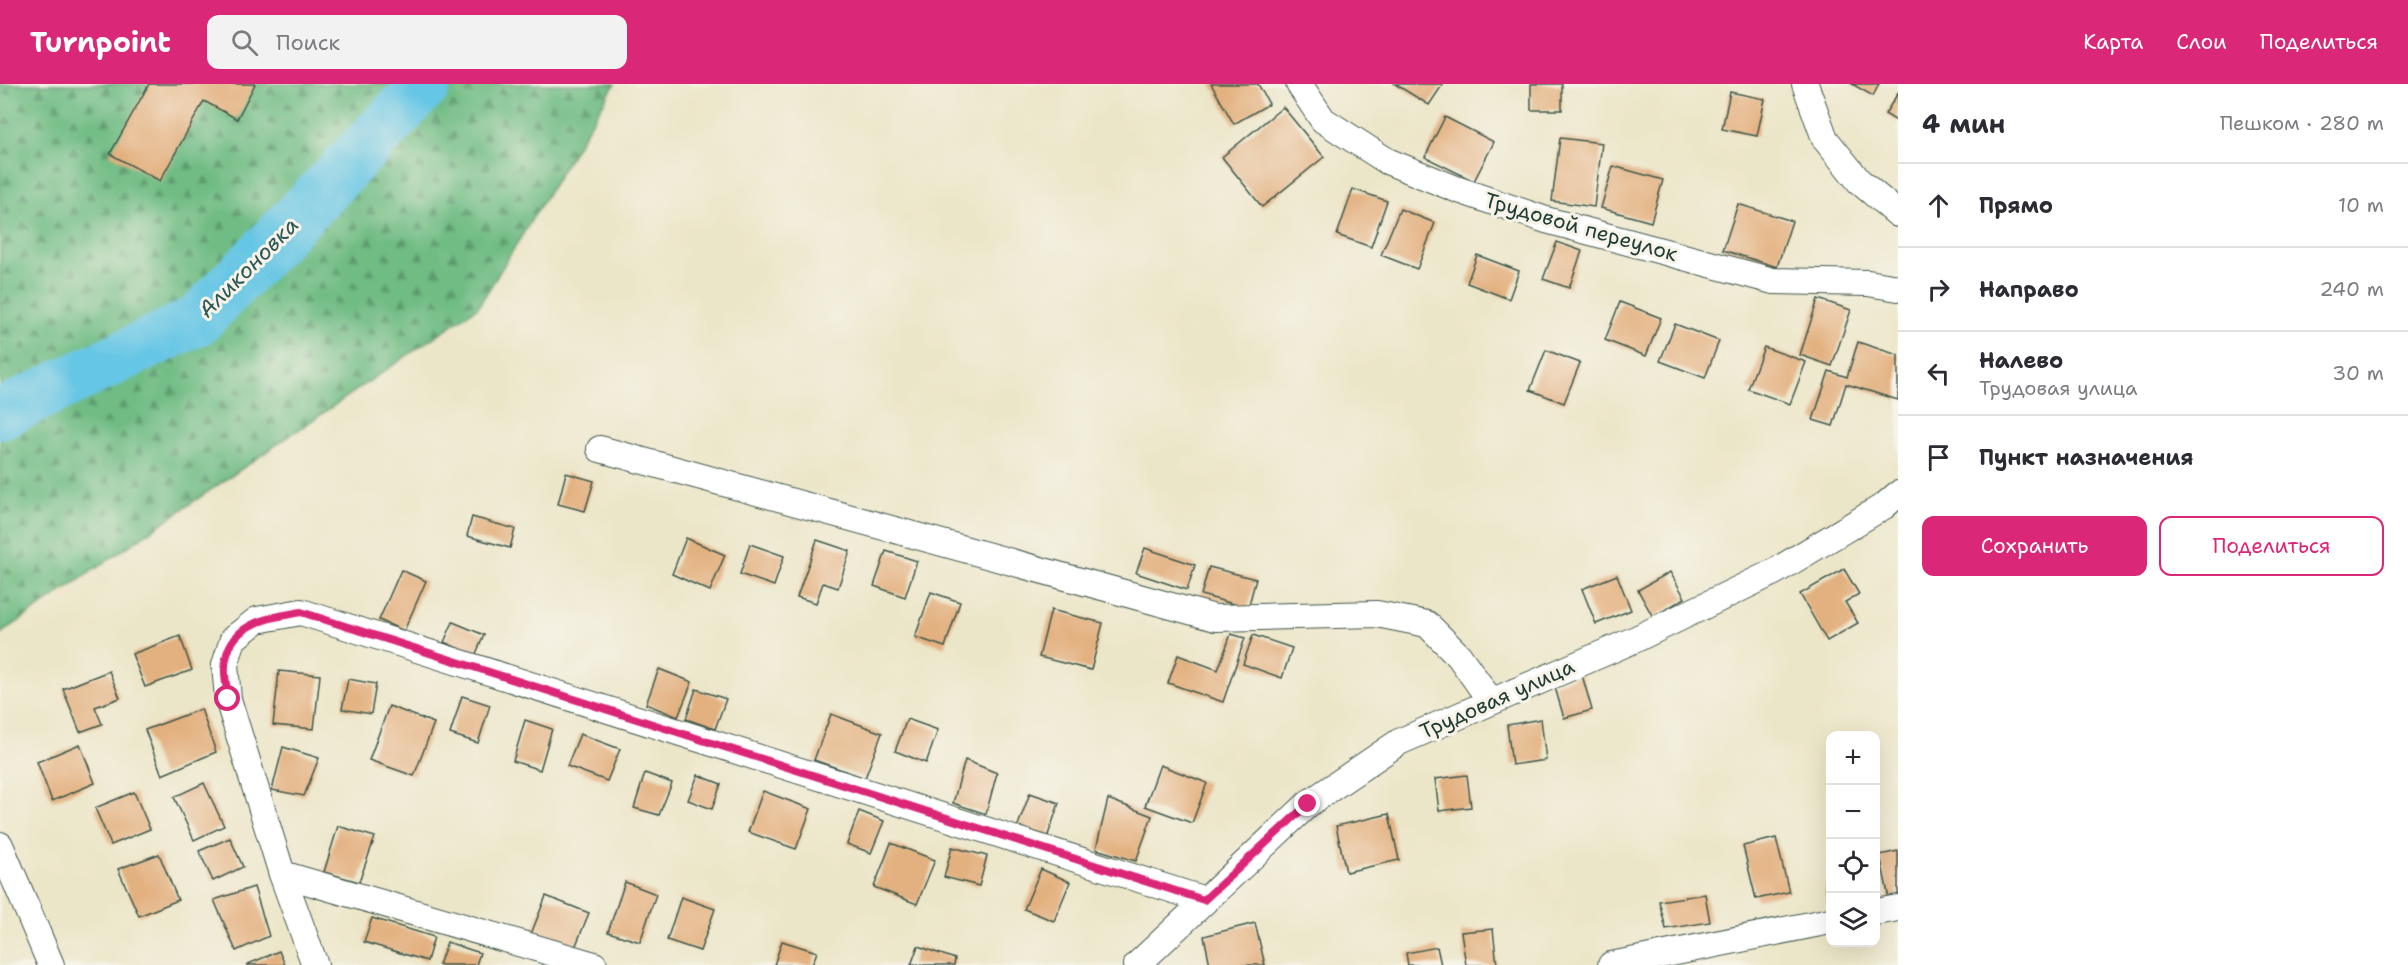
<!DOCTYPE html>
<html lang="ru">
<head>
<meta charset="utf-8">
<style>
	:root { --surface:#fff; --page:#f2f2f3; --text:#2b2b33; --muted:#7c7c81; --line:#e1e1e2; --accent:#db2777 }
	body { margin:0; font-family:"Shantell Sans",sans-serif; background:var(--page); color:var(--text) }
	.controls { position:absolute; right:18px; bottom:18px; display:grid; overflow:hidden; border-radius:12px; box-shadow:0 6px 24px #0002 }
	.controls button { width:54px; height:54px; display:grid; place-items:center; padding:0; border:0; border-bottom:2px solid var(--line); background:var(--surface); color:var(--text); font:30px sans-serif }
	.stop { position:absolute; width:18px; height:18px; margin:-14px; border:4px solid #db2777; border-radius:50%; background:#fff }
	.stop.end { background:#db2777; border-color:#fff; box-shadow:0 2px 6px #0008 }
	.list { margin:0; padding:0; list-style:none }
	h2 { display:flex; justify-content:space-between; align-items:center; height:78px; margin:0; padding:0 24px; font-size:26px }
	h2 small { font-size:20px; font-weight:400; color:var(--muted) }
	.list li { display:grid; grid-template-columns:39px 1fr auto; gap:18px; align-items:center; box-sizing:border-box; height:84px; padding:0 24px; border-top:2px solid var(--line) }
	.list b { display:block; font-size:22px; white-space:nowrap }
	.list p { margin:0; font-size:20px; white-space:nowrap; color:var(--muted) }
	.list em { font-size:20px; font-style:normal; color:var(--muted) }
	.actions { display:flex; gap:12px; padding:18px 24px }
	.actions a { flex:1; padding:14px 0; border:2px solid var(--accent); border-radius:12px; text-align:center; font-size:21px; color:var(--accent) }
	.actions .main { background:var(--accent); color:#fff }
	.icon { flex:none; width:33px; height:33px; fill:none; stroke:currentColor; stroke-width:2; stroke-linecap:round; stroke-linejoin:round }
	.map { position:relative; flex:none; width:1898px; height:881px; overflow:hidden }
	header { display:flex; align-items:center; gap:36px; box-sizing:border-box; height:84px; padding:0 30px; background:var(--accent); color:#fff }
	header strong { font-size:28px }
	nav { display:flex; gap:33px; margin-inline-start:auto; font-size:21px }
	.search { width:420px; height:54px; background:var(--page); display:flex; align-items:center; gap:15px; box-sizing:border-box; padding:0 21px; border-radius:12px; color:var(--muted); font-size:22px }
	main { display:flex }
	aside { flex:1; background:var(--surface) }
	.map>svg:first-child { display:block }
</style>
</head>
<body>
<header>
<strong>Turnpoint</strong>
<div class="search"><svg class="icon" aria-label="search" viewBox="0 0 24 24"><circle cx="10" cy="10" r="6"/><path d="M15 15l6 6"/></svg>Поиск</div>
<nav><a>Карта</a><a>Слои</a><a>Поделиться</a></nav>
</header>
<main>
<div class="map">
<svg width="1898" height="881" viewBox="0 0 1898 881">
	<defs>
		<pattern id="forest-firs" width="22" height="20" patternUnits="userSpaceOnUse" patternTransform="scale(1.5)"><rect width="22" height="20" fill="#70bc84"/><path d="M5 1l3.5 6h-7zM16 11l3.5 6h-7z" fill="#5b9a6d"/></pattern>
	</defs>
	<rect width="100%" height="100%" fill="#f7f3e8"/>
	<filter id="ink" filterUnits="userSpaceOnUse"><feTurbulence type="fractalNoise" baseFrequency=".0167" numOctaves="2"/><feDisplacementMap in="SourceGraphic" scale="12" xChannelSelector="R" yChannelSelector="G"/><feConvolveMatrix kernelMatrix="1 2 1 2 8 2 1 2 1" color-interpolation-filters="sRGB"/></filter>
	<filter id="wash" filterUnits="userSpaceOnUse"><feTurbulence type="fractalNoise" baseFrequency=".008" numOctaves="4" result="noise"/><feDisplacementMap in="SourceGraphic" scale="24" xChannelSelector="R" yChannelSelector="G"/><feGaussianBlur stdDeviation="1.35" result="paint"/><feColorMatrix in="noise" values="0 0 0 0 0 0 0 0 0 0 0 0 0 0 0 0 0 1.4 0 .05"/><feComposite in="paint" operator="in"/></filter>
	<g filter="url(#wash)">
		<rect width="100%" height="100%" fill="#ece6c9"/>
		<path fill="url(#forest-firs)" stroke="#487c5c" stroke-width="1.5" d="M0,0H615L478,223L0,550Z"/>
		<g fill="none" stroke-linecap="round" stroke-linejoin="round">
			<path stroke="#66c6e5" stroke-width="51" d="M0,330L198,236L426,0"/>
		</g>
		<g id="blocks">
			<g fill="#e3b07f">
				<path d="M149,0H255L237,35L204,17L160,97L110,70Z"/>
				<path d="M1211,0H1258L1269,20L1234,40Z"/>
				<path d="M1395,0H1443L1429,21Z"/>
				<rect x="1531" y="0" width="31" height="26"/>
				<path d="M1852,0H1879L1873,12Z"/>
				<path d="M1730,8L1765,15L1757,52L1722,45Z"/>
				<path d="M1898,9V38L1885,30Z"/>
				<path d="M1283,23L1324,73L1262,123L1222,73Z"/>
				<path d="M1445,33L1494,58L1474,97L1425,73Z"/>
				<path d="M1560,54L1602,59L1594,123L1552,117Z"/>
				<path d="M1613,82L1663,96L1651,138L1601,124Z"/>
				<path d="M1353,105L1387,117L1371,163L1337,151Z"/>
				<path d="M1738,120L1792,137L1777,183L1723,166Z"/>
				<path d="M1400,125L1435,139L1417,185L1381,171Z"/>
				<path d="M1557,158L1582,167L1569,204L1543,195Z"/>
				<path d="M1477,171L1519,187L1509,215L1467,199Z"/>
				<path d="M1818,215L1851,226L1832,282L1800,271Z"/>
				<path d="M1620,218L1661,234L1646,272L1605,256Z"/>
				<path d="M1675,240L1719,257L1705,294L1660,277Z"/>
				<path d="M1858,258L1898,271V316L1846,300L1833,342L1813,336L1829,287L1847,293Z"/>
				<path d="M1764,263L1806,278L1790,320L1748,305Z"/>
				<path d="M1546,266L1580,279L1564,319L1530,306Z"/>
				<path d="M566,389L594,397L585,427L558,420Z"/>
				<path d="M472,433L515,445L510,464L467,452Z"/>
				<path d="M686,454L725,471L710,507L672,490Z"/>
				<path d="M817,456L850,467L838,504L823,499L816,519L797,513Z"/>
				<path d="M750,460L784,472L774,502L740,490Z"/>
				<path d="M1145,464L1195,481L1187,506L1136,489Z"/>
				<path d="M886,467L917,477L905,513L874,502Z"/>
				<path d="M1209,483L1256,495L1248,524L1201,511Z"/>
				<path d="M1844,485L1859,510L1845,518L1858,539L1827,557L1800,510Z"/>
				<path d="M401,486L426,497L404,547L379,536Z"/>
				<path d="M1670,488L1685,514L1653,533L1638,506Z"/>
				<path d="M1617,491L1631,526L1596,540L1582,505Z"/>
				<path d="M931,508L960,518L945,563L915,553Z"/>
				<path d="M1051,526L1103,539L1091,586L1039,573Z"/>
				<path d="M453,538L484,551L475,572L444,558Z"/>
				<path d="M1231,550L1245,554L1223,618L1168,599L1178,571L1218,586Z"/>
				<path d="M1253,551L1292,564L1282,594L1243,580Z"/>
				<path d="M180,552L192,586L145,603L132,570Z"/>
				<path d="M659,585L692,598L678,633L646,620Z"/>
				<path d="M109,587L120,614L95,623L102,640L80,648L63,605Z"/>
				<path d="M279,587L320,591L314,645L273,641Z"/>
				<path d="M1582,591L1592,626L1564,634L1554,600Z"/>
				<path d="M348,595L376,600L371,630L342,625Z"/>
				<path d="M696,605L726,615L715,645L686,635Z"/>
				<path d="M462,612L490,621L478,659L450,650Z"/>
				<path d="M389,622L434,639L414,692L369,676Z"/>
				<path d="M201,625L216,668L162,691L145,646Z"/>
				<path d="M831,630L882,649L865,694L814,676Z"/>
				<path d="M907,635L938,646L926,679L895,667Z"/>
				<path d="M1541,635L1546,676L1512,681L1507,641Z"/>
				<path d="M525,636L552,645L540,686L513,677Z"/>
				<path d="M580,650L620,665L607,697L567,682Z"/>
				<path d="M80,660L95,699L52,717L37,678Z"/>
				<path d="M283,663L319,674L304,712L272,706Z"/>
				<path d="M965,676L997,689L986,730L953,719Z"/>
				<path d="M1160,681L1207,699L1192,739L1145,722Z"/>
				<path d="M645,689L672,699L659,731L634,724Z"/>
				<path d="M698,691L721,700L712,725L688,716Z"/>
				<path d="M1467,691L1471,723L1439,727L1435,695Z"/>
				<path d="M204,699L224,742L194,756L174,713Z"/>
				<path d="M763,707L811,725L796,765L748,748Z"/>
				<path d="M134,708L150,745L111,761L95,724Z"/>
				<path d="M1030,709L1059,719L1047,754L1017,744Z"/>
				<path d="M1108,715L1152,732L1136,777L1096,765Z"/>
				<path d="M859,727L884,737L871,769L847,760Z"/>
				<path d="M1389,730L1399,776L1346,788L1336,742Z"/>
				<path d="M338,742L375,753L359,798L324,788Z"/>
				<path d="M230,754L243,783L213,797L199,767Z"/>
				<path d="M1776,754L1789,808L1756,815L1743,762Z"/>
				<path d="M891,759L935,776L917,820L874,803Z"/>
				<path d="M952,763L987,772L979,802L944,793Z"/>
				<path d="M1898,767V813L1889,815L1880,771Z"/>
				<path d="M159,770L178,816L139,832L118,785Z"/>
				<path d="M1041,785L1070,798L1054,837L1024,825Z"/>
				<path d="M625,798L656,810L640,858L608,848Z"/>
				<path d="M1830,800V824H1829L1825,801Z"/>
				<path d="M254,803L269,852L236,867L214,816Z"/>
				<path d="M1705,810L1710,838L1666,845L1659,817Z"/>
				<path d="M546,812L589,829L574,866L531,850Z"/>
				<path d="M681,813L715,825L700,867L667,856Z"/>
				<path d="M372,834L434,853L427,877L364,858Z"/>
				<path d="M1255,839L1265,881H1210L1204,852Z"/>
				<path d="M1493,845L1497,881H1466L1461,848Z"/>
				<path d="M782,857L817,868L812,881H774Z"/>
				<path d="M447,858L480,869L476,881H439Z"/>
				<path d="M918,862L955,875L954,881H911Z"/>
				<path d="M1437,863L1441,881H1408L1406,869Z"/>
				<path d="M279,867L285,881H246Z"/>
			</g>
		</g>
	</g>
	<g filter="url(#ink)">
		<use href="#blocks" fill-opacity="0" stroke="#3e564a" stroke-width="1.5"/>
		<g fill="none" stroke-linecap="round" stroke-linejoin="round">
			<g stroke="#3e564a" stroke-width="28">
				<g id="street">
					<path d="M1299,0L1323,36L1387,77L1456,105L1546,136L1773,197L1868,199L1898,204"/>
					<path d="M1805,0L1825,55L1859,97L1898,130"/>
					<path d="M600,365L1215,534L1377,530L1427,540L1459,572L1490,616"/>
					<path d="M0,761L51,881"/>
					<path d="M282,790L594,881"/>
					<path d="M1876,828L1898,824"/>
					<path d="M315,881L282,790L228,615L225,581L233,555L257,536L301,528L1205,816"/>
					<path d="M1137,881L1308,720L1399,658L1636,555L1774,488L1884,422L1898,410"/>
					<path d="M1611,881L1830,837"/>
				</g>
			</g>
			<use href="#street" stroke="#fff" stroke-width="26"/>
		</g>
	</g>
	<g fill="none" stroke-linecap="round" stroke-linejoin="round" filter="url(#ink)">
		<path stroke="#db2777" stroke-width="8" d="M228,615C227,604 224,592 225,582C228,539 267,534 301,528L1204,816L1308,720"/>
	</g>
	<g text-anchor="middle" stroke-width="6" stroke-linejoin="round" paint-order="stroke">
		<g font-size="21" fill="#1f3d34" stroke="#f7f3e8">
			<text transform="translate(1581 143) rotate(16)" y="7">Трудовой переулок</text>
			<text transform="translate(1497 615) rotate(-24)" y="7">Трудовая улица</text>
		</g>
		<g font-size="22" font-style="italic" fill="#2d5857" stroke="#f7f3e8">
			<text transform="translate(248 183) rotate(-45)" y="8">Аликоновка</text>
		</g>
	</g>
</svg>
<div class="controls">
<button>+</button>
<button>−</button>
<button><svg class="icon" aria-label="locate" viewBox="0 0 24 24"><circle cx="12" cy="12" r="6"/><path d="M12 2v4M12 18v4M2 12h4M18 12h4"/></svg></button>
<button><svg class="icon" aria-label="layers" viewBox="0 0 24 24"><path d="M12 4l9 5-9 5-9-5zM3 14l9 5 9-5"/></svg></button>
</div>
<div class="stop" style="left:228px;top:615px"></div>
<div class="stop end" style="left:1308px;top:720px"></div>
</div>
<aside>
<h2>4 мин<small>Пешком · 280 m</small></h2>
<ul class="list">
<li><svg class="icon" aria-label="ahead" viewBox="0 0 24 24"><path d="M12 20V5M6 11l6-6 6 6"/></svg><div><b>Прямо</b></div><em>10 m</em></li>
<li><svg class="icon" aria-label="right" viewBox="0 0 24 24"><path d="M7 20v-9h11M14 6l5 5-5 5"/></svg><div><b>Направо</b></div><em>240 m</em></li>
<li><svg class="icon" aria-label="left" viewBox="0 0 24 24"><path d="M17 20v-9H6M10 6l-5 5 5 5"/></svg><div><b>Налево</b><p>Трудовая улица</p></div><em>30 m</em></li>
<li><svg class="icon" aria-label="arrive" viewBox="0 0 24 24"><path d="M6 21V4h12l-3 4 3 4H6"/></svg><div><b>Пункт назначения</b></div></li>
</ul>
<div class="actions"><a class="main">Сохранить</a><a>Поделиться</a></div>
</aside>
</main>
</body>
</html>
